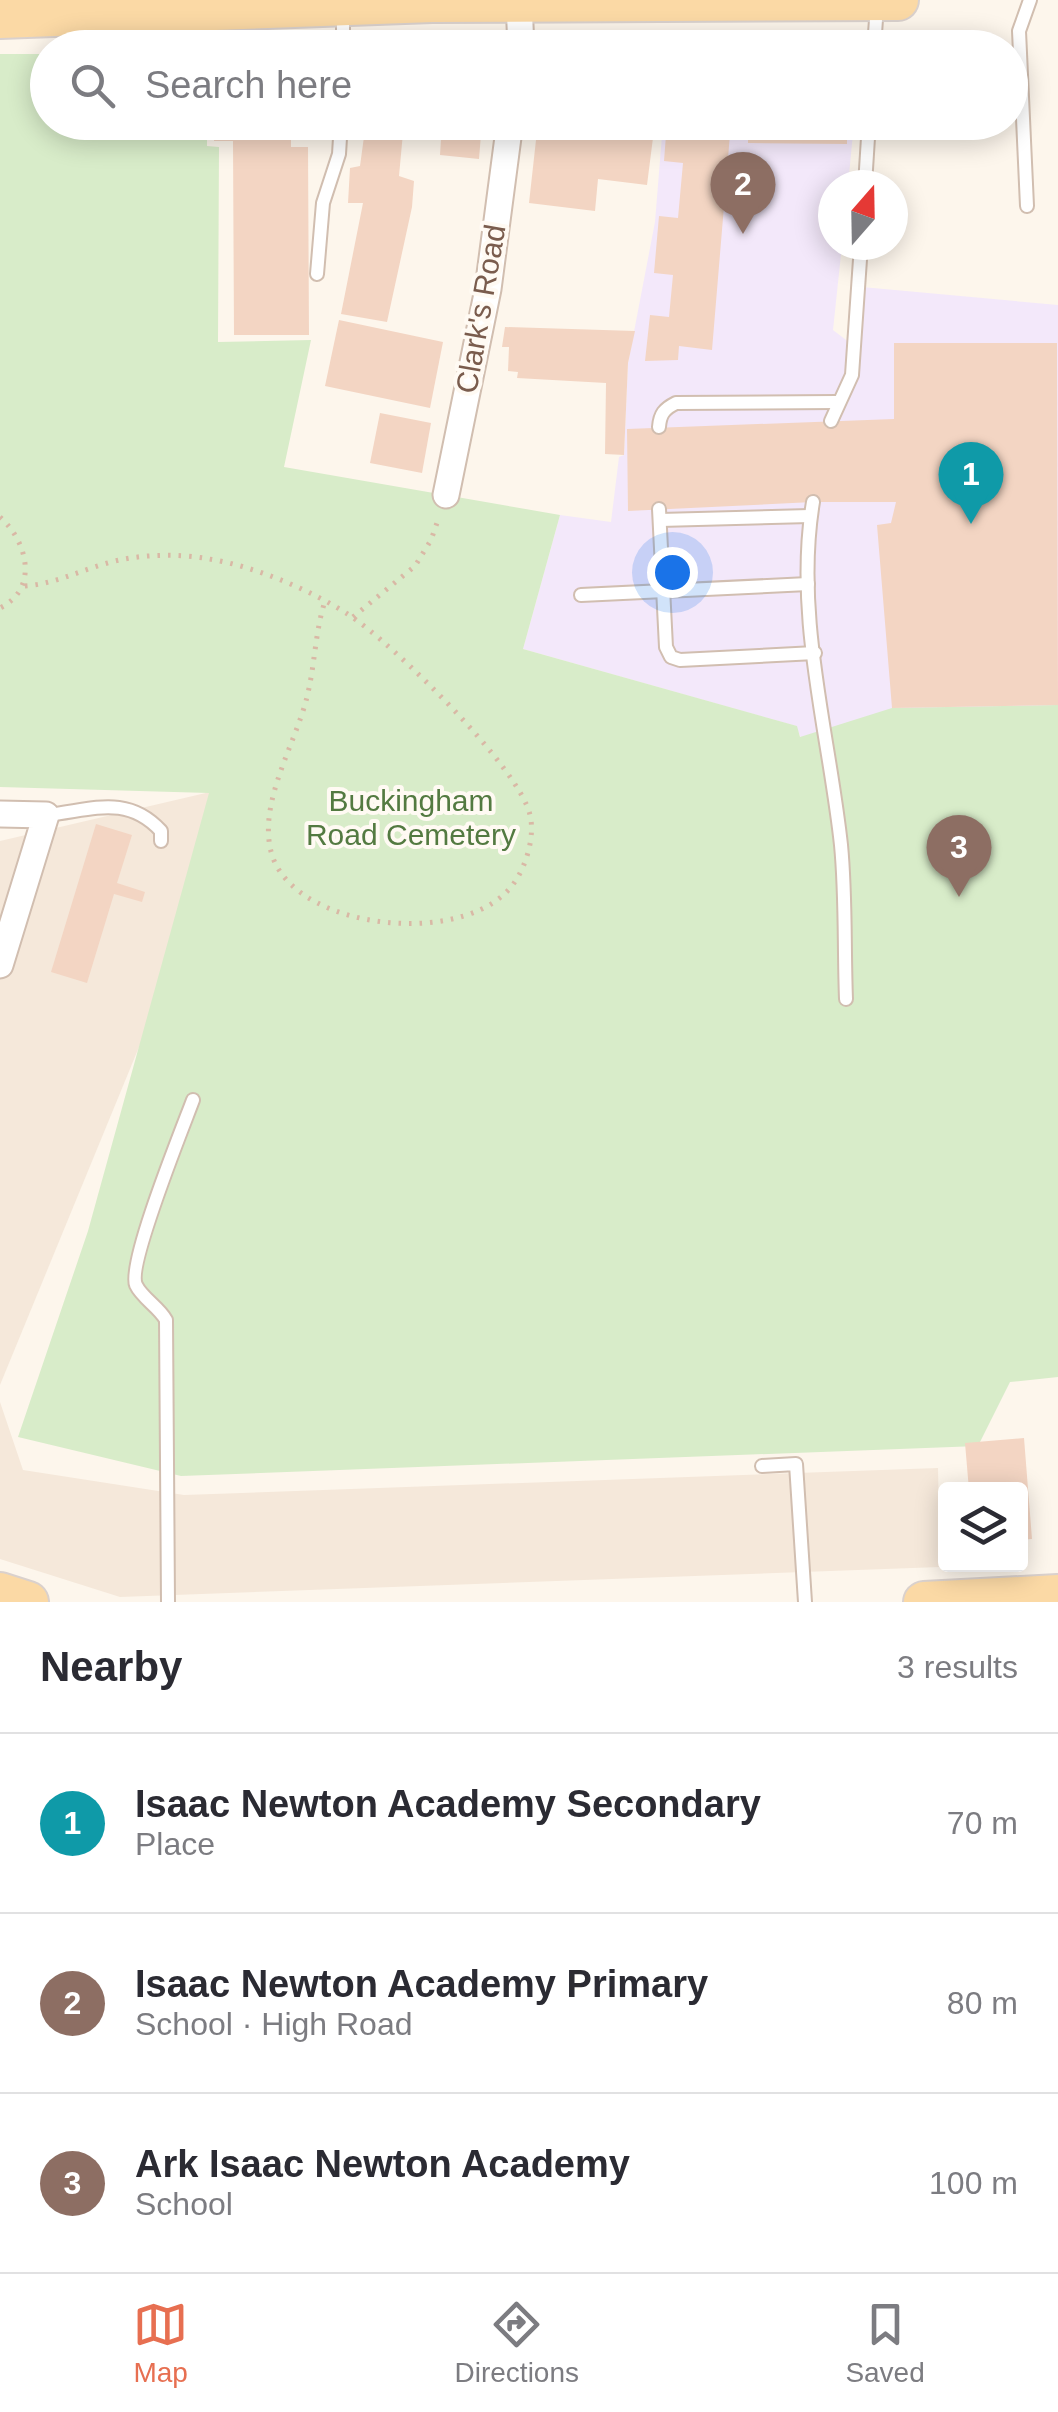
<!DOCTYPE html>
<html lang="en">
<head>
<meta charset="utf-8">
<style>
	:root { --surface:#fff; --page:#f2f2f3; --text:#2b2b33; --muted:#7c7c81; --line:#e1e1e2; --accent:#e76f51 }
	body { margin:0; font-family:Arial,sans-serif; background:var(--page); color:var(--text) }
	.controls { position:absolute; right:30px; bottom:30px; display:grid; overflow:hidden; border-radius:10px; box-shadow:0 5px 25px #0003 }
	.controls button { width:90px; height:90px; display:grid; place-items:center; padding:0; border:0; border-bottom:2px solid var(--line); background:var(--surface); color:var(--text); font:50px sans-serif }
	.compass { position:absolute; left:818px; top:170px; width:90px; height:90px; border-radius:50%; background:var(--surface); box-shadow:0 5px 25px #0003; rotate:20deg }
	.you { position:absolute; left:672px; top:572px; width:35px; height:35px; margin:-25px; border:8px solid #fff; border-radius:50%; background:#1a73e8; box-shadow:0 0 0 15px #1a73e833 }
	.badge { display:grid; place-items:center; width:65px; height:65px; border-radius:50%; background:var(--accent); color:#fff; font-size:32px; font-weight:700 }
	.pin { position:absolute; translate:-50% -82px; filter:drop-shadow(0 2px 5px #0008) }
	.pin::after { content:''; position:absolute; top:52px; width:35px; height:30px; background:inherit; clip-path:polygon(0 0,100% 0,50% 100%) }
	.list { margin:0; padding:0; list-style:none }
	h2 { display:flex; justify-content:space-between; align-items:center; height:130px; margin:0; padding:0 40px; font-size:42px }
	h2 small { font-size:32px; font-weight:400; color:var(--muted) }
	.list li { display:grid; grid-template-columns:65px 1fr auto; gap:30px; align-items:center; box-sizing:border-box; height:180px; padding:0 40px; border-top:2px solid var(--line) }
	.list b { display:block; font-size:38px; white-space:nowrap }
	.list p { margin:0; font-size:32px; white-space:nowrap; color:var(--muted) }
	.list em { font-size:32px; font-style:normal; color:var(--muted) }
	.icon { flex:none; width:55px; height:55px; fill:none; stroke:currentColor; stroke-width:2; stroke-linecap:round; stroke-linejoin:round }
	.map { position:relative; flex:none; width:1058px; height:1602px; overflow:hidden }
	.search { position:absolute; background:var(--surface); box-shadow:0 5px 25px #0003; left:30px; right:30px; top:30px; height:110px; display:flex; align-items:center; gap:25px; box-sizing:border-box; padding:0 35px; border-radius:55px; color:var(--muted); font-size:38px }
	.sheet { height:670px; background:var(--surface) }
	nav { display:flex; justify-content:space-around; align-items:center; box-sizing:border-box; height:140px; border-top:2px solid var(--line); background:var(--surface); font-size:28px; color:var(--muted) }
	nav a { display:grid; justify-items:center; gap:5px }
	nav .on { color:var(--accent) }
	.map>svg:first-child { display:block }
</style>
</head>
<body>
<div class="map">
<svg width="1058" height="1602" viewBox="0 0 1058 1602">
	<rect width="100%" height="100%" fill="#fdf6ec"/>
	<g fill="#f5e8da">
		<path d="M210,792L146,1030L0,1385V841Z"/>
		<path d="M0,1402L23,1470L184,1495L938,1468L940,1567L120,1597L0,1559Z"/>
	</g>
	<g fill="#f3e8fa">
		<path d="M863,41L862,48L669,47L670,42Z"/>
		<path d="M663,123H854L848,185H833V245H842L833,330L854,346L862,287L1058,305V1355L796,726L523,649L560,515L611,522L619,457L624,455L628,363L655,222Z"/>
	</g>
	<path fill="#d8ecc9" d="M0,54H47L48,122L207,123V146L219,147L218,342L311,340L284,467L560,515L523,649L797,726L800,737L892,708L1058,705V1377L1010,1382L978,1446L181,1476L18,1437L88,1231L209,793L0,787Z"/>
	<g fill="#f3d5c3">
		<path d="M214,122H291V147H308L309,335H234L233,141H214Z"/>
		<path d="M366,122H404L399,176L414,181L412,207L387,322L341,314L363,203H348L350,168L360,166Z"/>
		<path d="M442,122H482L479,159L440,155Z"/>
		<path d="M538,122H655L647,185L598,179L595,211L529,203Z"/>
		<path d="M667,122H731L712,350L679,346L678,360L645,361L650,315L669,317L673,275L654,273L659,216L678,218L683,163L664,161Z"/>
		<path d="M748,122H847V144L748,143Z"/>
		<path d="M339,320L443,342L430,408L325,386Z"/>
		<path d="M505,327L635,331L628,363L624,455L605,454L606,383L517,378L518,372L508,371L509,347H502Z"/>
		<path d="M894,343H1057L1058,705L892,708L877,525L891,523L896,502H813L628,511L627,429L894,419Z"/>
		<path d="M380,413L431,423L422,473L370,463Z"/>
		<path d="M96,824L132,835L117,883L145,892L142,902L114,894L87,983L51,972Z"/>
		<path d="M1024,1438L1032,1539L1020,1540V1490H969L965,1443Z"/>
	</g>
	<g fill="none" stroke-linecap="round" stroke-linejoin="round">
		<g stroke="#d1beb0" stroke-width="16">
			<g id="lane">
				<path d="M343,48V13"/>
				<path d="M874,48L877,5"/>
				<path d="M865,185L869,122"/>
				<path d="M1027,206L1019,31L1030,0"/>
				<path d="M317,274L323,203L339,154L341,122"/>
				<path d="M831,421L852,375L861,245"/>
				<path d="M659,427C660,414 664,409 676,403L837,402"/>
				<path d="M813,502C794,616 829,733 841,845C846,896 844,948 846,999"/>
				<path d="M659,509L666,647L671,657L680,660L815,653"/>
				<path d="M660,520L810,516"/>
				<path d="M581,595L808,584"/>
				<path d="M46,815C90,811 126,793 161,831V841"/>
				<path d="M762,1466L796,1464L805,1602"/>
				<path d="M168,1602L166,1320C159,1307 142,1298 136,1285C127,1265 183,1127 193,1100"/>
			</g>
		</g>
		<g stroke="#d1beb0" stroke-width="29">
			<g id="street">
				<path d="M519,2L521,48"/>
				<path d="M446,495L488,289L510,122"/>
				<path d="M0,814L46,815L0,965"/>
			</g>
		</g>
		<g stroke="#dad1cd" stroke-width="44">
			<g id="primary">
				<path d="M0,18L432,2L898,0"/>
				<path d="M0,1593L28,1602"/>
				<path d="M924,1602L1058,1595"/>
			</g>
		</g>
		<g stroke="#d9b8a5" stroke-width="5" stroke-dasharray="2.5 8" stroke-linecap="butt">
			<path d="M0,517C28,542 39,589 0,608"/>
			<path d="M25,586C53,584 77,572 104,564C136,554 177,553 209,559C254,566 311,590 349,615C392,643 519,767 530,815C535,835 527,863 516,880C474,948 301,933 273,858C255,807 295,746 307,697C315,665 315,632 325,601"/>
			<path d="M353,617L415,566L431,540L438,520"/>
		</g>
		<use href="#lane" stroke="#fff" stroke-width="12"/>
		<use href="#street" stroke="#fff" stroke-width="25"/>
		<use href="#primary" stroke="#fbd9a5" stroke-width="40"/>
	</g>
	<g text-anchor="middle" stroke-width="8" stroke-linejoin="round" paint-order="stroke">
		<g font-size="30" fill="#7a5c4d" stroke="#fffaf3">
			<text transform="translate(481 309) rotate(-80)" y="10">Clark's Road</text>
		</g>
		<g font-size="30" fill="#537a41" stroke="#fffaf3">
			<text x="411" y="811">Buckingham<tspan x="411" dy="34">Road Cemetery</tspan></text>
		</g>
	</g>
</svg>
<div class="controls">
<button><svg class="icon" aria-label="layers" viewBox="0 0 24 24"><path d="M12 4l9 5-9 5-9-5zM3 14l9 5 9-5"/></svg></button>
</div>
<svg class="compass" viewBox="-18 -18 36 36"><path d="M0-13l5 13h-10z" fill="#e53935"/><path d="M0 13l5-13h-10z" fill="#7c7c81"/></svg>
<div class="you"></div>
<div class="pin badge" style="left:971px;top:524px;background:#0f9aa8">1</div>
<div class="pin badge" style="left:743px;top:234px;background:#8d6e63">2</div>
<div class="pin badge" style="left:959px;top:897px;background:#8d6e63">3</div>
<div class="search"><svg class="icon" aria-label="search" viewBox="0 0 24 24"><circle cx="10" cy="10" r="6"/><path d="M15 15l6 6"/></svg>Search here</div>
</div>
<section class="sheet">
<h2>Nearby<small>3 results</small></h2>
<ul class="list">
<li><span class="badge" style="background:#0f9aa8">1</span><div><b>Isaac Newton Academy Secondary</b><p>Place</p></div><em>70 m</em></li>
<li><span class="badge" style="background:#8d6e63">2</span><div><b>Isaac Newton Academy Primary</b><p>School · High Road</p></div><em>80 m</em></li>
<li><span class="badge" style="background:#8d6e63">3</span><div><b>Ark Isaac Newton Academy</b><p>School</p></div><em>100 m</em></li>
</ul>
</section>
<nav>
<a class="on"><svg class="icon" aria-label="map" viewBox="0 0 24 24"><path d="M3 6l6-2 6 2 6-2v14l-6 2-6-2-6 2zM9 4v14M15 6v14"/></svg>Map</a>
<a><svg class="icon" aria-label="directions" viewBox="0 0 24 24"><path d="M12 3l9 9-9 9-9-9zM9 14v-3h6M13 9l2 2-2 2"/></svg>Directions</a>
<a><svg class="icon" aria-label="saved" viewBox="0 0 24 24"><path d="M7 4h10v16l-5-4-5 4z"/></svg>Saved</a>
</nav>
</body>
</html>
